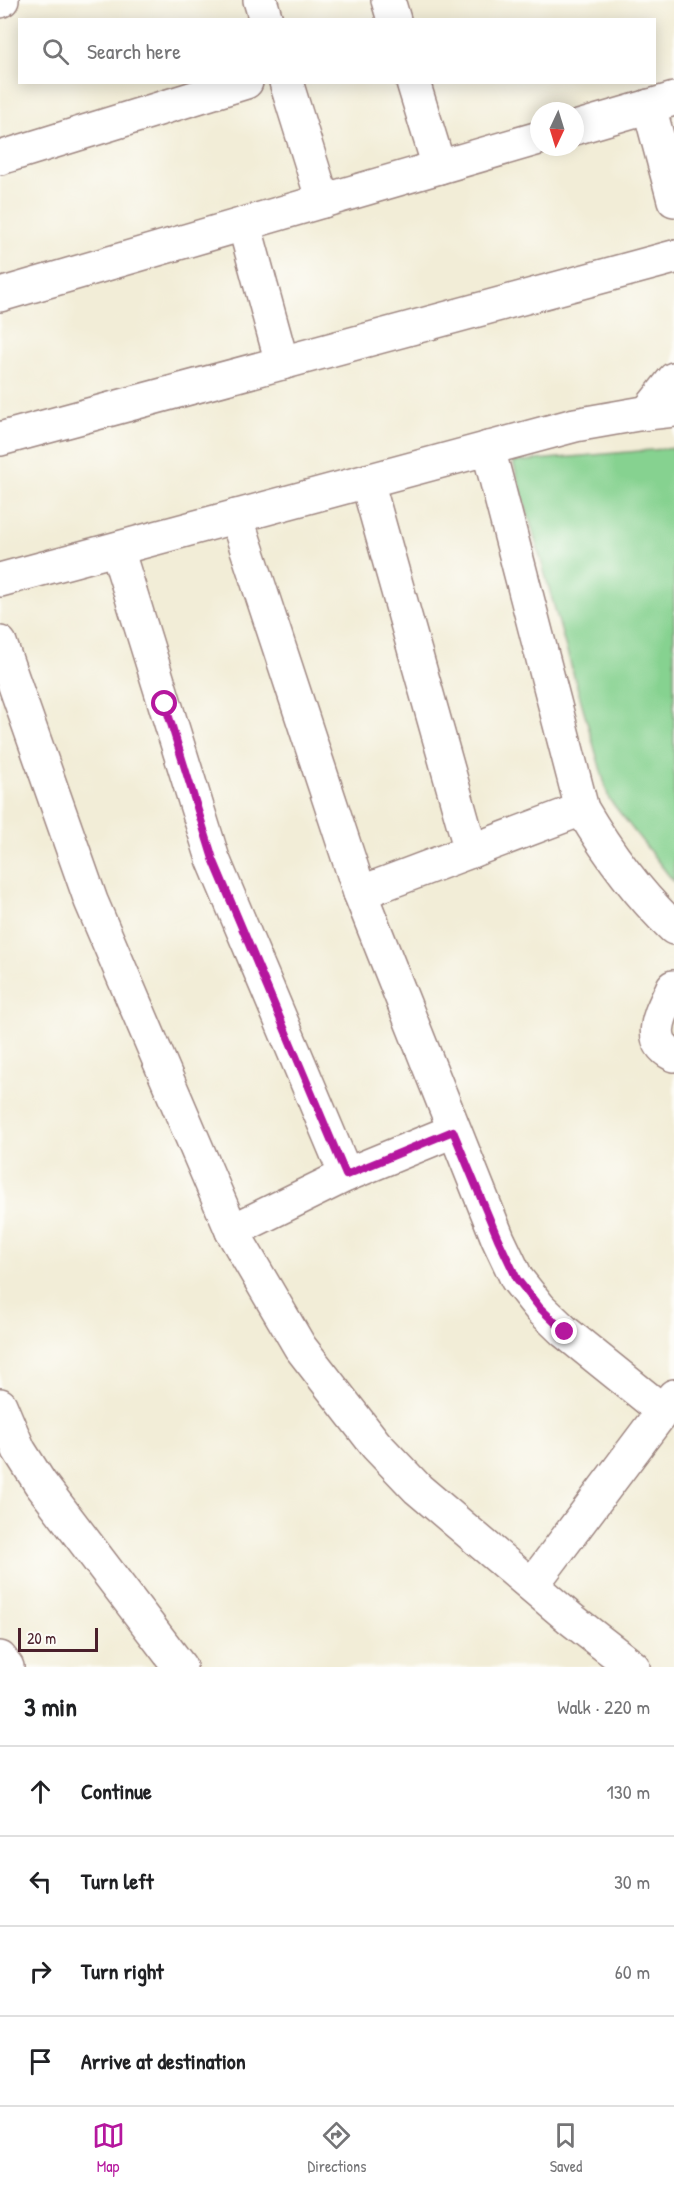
<!DOCTYPE html>
<html lang="en">
<head>
<meta charset="utf-8">
<style>
	:root { --surface:#fff; --page:#f6f6f6; --text:#202124; --muted:#757577; --line:#e0e0e0; --accent:#b5179e }
	body { margin:0; font-family:"Patrick Hand",sans-serif; background:var(--page); color:var(--text) }
	.compass { position:absolute; left:530px; top:102px; width:54px; height:54px; border-radius:50%; background:var(--surface); box-shadow:0 3px 15px #0003; rotate:184deg }
	.scale { position:absolute; left:18px; bottom:15px; width:80px; box-sizing:border-box; padding-left:6px; border:3px solid #4a1f2b; border-top:0; font-size:16px; line-height:21px; white-space:nowrap; color:#4a1f2b; -webkit-text-stroke:4px #fdfcf7; paint-order:stroke }
	.stop { position:absolute; width:18px; height:18px; margin:-14px; border:4px solid #b5179e; border-radius:50%; background:#fff }
	.stop.end { background:#b5179e; border-color:#fff; box-shadow:0 2px 6px #0008 }
	.list { margin:0; padding:0; list-style:none }
	h2 { display:flex; justify-content:space-between; align-items:center; height:78px; margin:0; padding:0 24px; font-size:26px }
	h2 small { font-size:20px; font-weight:400; color:var(--muted) }
	.list li { display:grid; grid-template-columns:39px 1fr auto; gap:18px; align-items:center; box-sizing:border-box; height:90px; padding:0 24px; border-top:2px solid var(--line) }
	.list b { display:block; font-size:22px; white-space:nowrap }
	.list em { font-size:20px; font-style:normal; color:var(--muted) }
	.icon { flex:none; width:33px; height:33px; fill:none; stroke:currentColor; stroke-width:2; stroke-linecap:round; stroke-linejoin:round }
	.map { position:relative; flex:none; width:674px; height:1667px; overflow:hidden }
	.search { position:absolute; background:var(--surface); box-shadow:0 3px 15px #0003; left:18px; right:18px; top:18px; height:66px; display:flex; align-items:center; gap:15px; box-sizing:border-box; padding:0 21px; border-radius:0px; color:var(--muted); font-size:22px }
	.sheet { height:438px; background:var(--surface) }
	nav { display:flex; justify-content:space-around; align-items:center; box-sizing:border-box; height:84px; border-top:2px solid var(--line); background:var(--surface); font-size:16px; color:var(--muted) }
	nav a { display:grid; justify-items:center; gap:3px }
	nav .on { color:var(--accent) }
	.map>svg:first-child { display:block }
</style>
</head>
<body>
<div class="map">
<svg width="674" height="1667" viewBox="0 0 674 1667">
	<rect width="100%" height="100%" fill="#fdfcf7"/>
	<filter id="ink" filterUnits="userSpaceOnUse"><feTurbulence type="fractalNoise" baseFrequency=".0167" numOctaves="2"/><feDisplacementMap in="SourceGraphic" scale="12" xChannelSelector="R" yChannelSelector="G"/><feConvolveMatrix kernelMatrix="1 2 1 2 8 2 1 2 1" color-interpolation-filters="sRGB"/></filter>
	<filter id="wash" filterUnits="userSpaceOnUse"><feTurbulence type="fractalNoise" baseFrequency=".008" numOctaves="4" result="noise"/><feDisplacementMap in="SourceGraphic" scale="24" xChannelSelector="R" yChannelSelector="G"/><feGaussianBlur stdDeviation="1.35" result="paint"/><feColorMatrix in="noise" values="0 0 0 0 0 0 0 0 0 0 0 0 0 0 0 0 0 1.4 0 .05"/><feComposite in="paint" operator="in"/></filter>
	<g filter="url(#wash)">
		<rect width="100%" height="100%" fill="#f2edd7"/>
		<path fill="#86d290" stroke="#68785e" stroke-width="1.5" d="M674,448V882L609,799L513,462Z"/>
	</g>
	<g filter="url(#ink)">
		<g fill="none" stroke-linecap="round" stroke-linejoin="round">
			<g stroke="#9e8681" stroke-width="36">
				<g id="minor">
					<path d="M260,0L266,20"/>
					<path d="M388,0L394,20"/>
					<path d="M0,1L2,0"/>
					<path d="M286,82L323,201"/>
					<path d="M413,82L439,167"/>
					<path d="M649,106L674,200"/>
					<path d="M575,128L674,99"/>
					<path d="M0,158L246,82"/>
					<path d="M244,224L282,363"/>
					<path d="M0,295L539,138"/>
					<path d="M647,413L674,379"/>
					<path d="M0,439L674,257"/>
					<path d="M488,448L582,809C608,853 637,893 674,928"/>
					<path d="M367,481L471,851"/>
					<path d="M236,516L360,893L498,1239L517,1279L540,1308L565,1332L663,1411"/>
					<path d="M117,549L213,859L346,1175"/>
					<path d="M0,580L575,425L638,414L674,410"/>
					<path d="M0,643L91,901L232,1231L300,1347L376,1445L418,1489L571,1619L633,1667"/>
					<path d="M360,893L582,809"/>
					<path d="M673,987C663,1010 643,1040 674,1055"/>
					<path d="M232,1231L346,1175L453,1131"/>
					<path d="M0,1405L19,1450L40,1483L180,1667"/>
					<path d="M532,1585L674,1396"/>
					<path d="M0,1658L7,1667"/>
				</g>
			</g>
			<use href="#minor" stroke="#fff" stroke-width="33"/>
		</g>
	</g>
	<g fill="none" stroke-linecap="round" stroke-linejoin="round" filter="url(#ink)">
		<path stroke="#b5179e" stroke-width="8" d="M165,704L213,859L346,1175L453,1131L498,1239L517,1279L540,1308L565,1332"/>
	</g>
</svg>
<svg class="compass" viewBox="-18 -18 36 36"><path d="M0-13l5 13h-10z" fill="#e53935"/><path d="M0 13l5-13h-10z" fill="#757577"/></svg>
<div class="scale">20 m</div>
<div class="stop" style="left:165px;top:704px"></div>
<div class="stop end" style="left:565px;top:1332px"></div>
<div class="search"><svg class="icon" aria-label="search" viewBox="0 0 24 24"><circle cx="10" cy="10" r="6"/><path d="M15 15l6 6"/></svg>Search here</div>
</div>
<section class="sheet">
<h2>3 min<small>Walk · 220 m</small></h2>
<ul class="list">
<li><svg class="icon" aria-label="ahead" viewBox="0 0 24 24"><path d="M12 20V5M6 11l6-6 6 6"/></svg><div><b>Continue</b></div><em>130 m</em></li>
<li><svg class="icon" aria-label="left" viewBox="0 0 24 24"><path d="M17 20v-9H6M10 6l-5 5 5 5"/></svg><div><b>Turn left</b></div><em>30 m</em></li>
<li><svg class="icon" aria-label="right" viewBox="0 0 24 24"><path d="M7 20v-9h11M14 6l5 5-5 5"/></svg><div><b>Turn right</b></div><em>60 m</em></li>
<li><svg class="icon" aria-label="arrive" viewBox="0 0 24 24"><path d="M6 21V4h12l-3 4 3 4H6"/></svg><div><b>Arrive at destination</b></div></li>
</ul>
</section>
<nav>
<a class="on"><svg class="icon" aria-label="map" viewBox="0 0 24 24"><path d="M3 6l6-2 6 2 6-2v14l-6 2-6-2-6 2zM9 4v14M15 6v14"/></svg>Map</a>
<a><svg class="icon" aria-label="directions" viewBox="0 0 24 24"><path d="M12 3l9 9-9 9-9-9zM9 14v-3h6M13 9l2 2-2 2"/></svg>Directions</a>
<a><svg class="icon" aria-label="saved" viewBox="0 0 24 24"><path d="M7 4h10v16l-5-4-5 4z"/></svg>Saved</a>
</nav>
</body>
</html>
